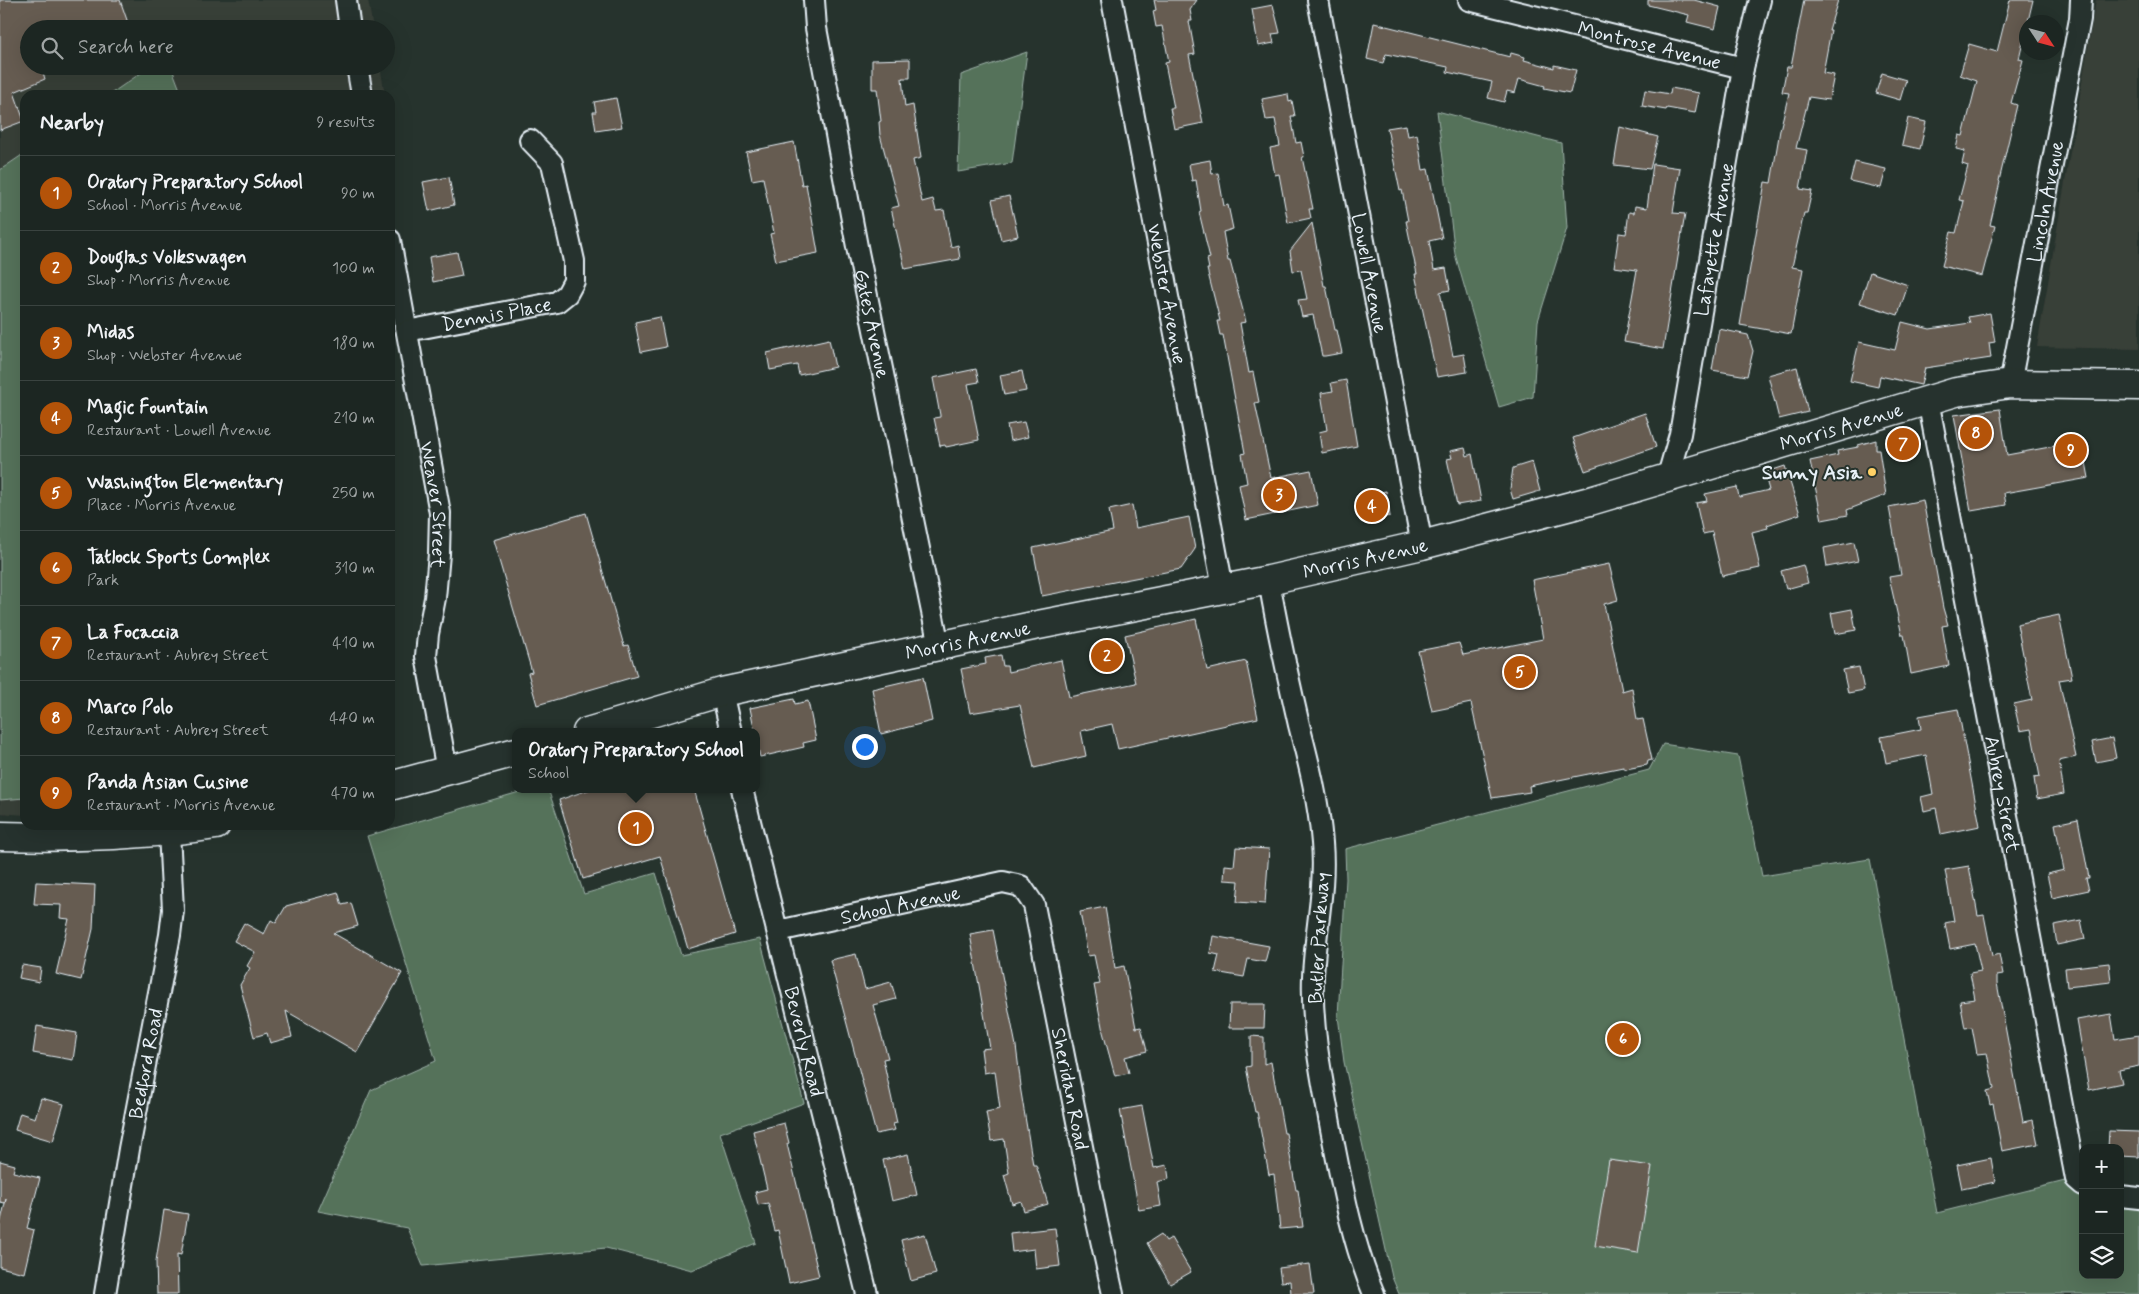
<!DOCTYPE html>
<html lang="en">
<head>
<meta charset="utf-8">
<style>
	:root { --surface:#1c2622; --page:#252e2a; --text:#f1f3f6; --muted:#a0a5a5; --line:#3a4340; --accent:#b45309 }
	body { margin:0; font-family:Mynerve,sans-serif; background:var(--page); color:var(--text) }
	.controls { position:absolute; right:15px; bottom:15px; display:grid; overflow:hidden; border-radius:10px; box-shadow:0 5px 20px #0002 }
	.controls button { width:45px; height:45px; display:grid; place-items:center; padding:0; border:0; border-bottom:1px solid var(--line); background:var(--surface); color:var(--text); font:25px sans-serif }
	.compass { position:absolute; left:2019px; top:15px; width:45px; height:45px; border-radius:50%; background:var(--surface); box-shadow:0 5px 20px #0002; rotate:126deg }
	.you { position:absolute; left:864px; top:746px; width:18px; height:18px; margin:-12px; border:4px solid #fff; border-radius:50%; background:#1a73e8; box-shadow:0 0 0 8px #1a73e833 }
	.badge { display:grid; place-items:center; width:32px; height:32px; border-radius:50%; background:var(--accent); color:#fff; font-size:16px; font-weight:700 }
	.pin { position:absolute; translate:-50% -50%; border:2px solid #fff; box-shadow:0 1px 5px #0006 }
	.popup { position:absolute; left:512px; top:728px; width:248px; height:65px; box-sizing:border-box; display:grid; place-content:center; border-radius:10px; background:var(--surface); filter:drop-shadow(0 1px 4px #0005); font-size:16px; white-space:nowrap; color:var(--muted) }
	.popup b { font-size:19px; color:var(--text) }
	.popup::after { content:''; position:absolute; left:50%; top:100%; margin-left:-10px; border:10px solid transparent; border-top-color:var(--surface) }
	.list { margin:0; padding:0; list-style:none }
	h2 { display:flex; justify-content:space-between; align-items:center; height:65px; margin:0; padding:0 20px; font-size:21px }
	h2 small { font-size:16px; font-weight:400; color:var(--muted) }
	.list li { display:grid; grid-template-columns:32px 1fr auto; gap:15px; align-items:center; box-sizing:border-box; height:75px; padding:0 20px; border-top:1px solid var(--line) }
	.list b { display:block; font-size:19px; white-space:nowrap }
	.list p { margin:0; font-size:16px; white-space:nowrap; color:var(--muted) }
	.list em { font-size:16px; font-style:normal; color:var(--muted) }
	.icon { flex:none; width:28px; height:28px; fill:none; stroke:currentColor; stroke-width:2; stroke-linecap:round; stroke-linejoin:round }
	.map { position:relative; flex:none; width:2139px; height:1294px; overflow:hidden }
	.search { position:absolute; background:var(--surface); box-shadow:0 5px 20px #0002; left:20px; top:20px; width:375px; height:55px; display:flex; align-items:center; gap:12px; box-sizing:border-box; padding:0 18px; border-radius:28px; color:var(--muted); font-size:19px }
	.panel { position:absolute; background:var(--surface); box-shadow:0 5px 20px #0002; left:20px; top:90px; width:375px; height:740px; border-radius:15px }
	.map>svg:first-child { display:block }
</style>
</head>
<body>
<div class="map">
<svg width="2139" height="1294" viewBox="0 0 2139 1294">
	<rect width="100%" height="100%" fill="#26332d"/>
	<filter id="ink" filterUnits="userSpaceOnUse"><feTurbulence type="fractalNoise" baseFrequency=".02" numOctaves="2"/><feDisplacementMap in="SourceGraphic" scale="10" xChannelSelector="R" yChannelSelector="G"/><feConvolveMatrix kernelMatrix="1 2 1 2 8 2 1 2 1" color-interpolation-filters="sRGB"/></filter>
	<g filter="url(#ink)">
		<g fill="#393f38">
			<path d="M0,0H368L373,29H29V66H380L385,95H25V815L0,813Z"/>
			<path d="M2096,0H2139V349L2037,347Z"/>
		</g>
		<g fill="#54725a" stroke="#9eb2a9">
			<path d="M1027,52L1012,163L958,172L961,75Z"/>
			<path d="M151,66H171L182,95H109Z"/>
			<path d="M1437,111L1561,143L1567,228L1538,321L1533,397L1499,407L1455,254Z"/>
			<path d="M25,153V798L0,800V170Z"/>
			<path d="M1663,744L1738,756L1762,876L1870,859L1937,1213L2073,1179L2083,1181V1275H2120V1191L2139,1197V1294H1399L1392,1277L1344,1062L1338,1016L1346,879L1345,849L1649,770Z"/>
			<path d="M530,789H548L584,894L656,873L681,955L760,939L804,1103L720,1133L756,1243L692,1270L606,1248L423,1266L407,1228L318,1211L371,1090L436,1061L367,836Z"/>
		</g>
		<g fill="#665b51" stroke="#e8f1f8">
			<path d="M0,0H120L128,23L114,29H29V66H41L45,79L14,92L24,121L0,130Z"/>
			<path d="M1154,0H1197L1190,10L1192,21H1189L1195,54L1189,55L1203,123L1174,129L1170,108H1174L1165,63L1169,62L1162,26L1156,27L1153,11L1156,10Z"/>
			<path d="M1648,0H1694L1720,7L1715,29L1687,22L1689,15L1648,5Z"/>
			<path d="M1804,0H1838L1829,30H1831L1823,73L1834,75L1829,100L1809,97L1796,148L1807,150L1800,189L1812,191L1807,213H1804L1792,267L1803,269L1791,334L1740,325L1765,182L1771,183L1780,130L1789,93L1782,92L1787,67H1791Z"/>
			<path d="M2010,0H2033L2019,59L2023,60L2011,103L2017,105L1999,181L2000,182L1990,225L1995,226L1982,276L1942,266L1951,232L1956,233L1964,201L1959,200L1968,166L1962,164L1965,151L1956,149L1959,135L1963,136L1977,81L1960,75L1969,44L1997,52Z"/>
			<path d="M1273,5L1280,33L1272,34L1274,43L1258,46L1252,9Z"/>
			<path d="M1374,23L1510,57L1511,53L1525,57L1524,60L1554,68V65L1576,70L1570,93L1544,88L1545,86L1519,79L1515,93L1507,91L1504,102L1488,98L1492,82L1447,72L1448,67L1386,54L1383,63L1367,59Z"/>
			<path d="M910,59V78H902L905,107L913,105L921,158L913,160L922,202L933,199L936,211L944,210L951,247L958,245L960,259L905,269L891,208L899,206L880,135L879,122L881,121L877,89H872V60Z"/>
			<path d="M1882,73L1906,80L1900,100L1876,93Z"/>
			<path d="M1671,88L1699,93L1695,113L1667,108L1666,110L1642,106L1645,90L1670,94Z"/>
			<path d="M1288,94L1289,102L1292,101L1295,116H1291L1296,143L1301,142L1304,157H1302L1313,209H1309L1311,218L1288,223L1279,174L1275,175L1270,148L1280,146L1275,119L1266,120L1262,99Z"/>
			<path d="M616,98L622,127L596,131L593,112H596L594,102Z"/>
			<path d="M1908,118L1926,122L1920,149L1902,145Z"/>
			<path d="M1406,125L1408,136L1417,134L1423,170L1428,169L1442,238L1429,241L1434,270L1446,268L1450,290L1440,292L1453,356L1464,354L1467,372L1437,377L1415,274H1417L1406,221H1408L1402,190L1400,191L1387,128Z"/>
			<path d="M1620,127L1658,137L1650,169L1614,165Z"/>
			<path d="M794,142L802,185L806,184L818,253L776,261L770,234L774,233L763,178L752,180L746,152Z"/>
			<path d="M1210,160L1212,174L1218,173L1224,206L1228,205L1233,229L1223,232L1228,261H1230L1246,322L1240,323L1249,373L1253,372L1259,402L1255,403L1271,478L1311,470L1318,505L1246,520L1239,485L1247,483L1242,454L1245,453L1223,335H1220L1217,321H1220L1207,269H1209L1207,259L1210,258L1199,212L1201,211L1196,180L1192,181L1189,164Z"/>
			<path d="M1855,162L1886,169L1881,188L1850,181Z"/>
			<path d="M1653,164L1680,168L1673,213L1685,214L1663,349L1624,342L1637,270L1614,267L1619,233L1626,234L1629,212L1634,213L1635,206L1647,208Z"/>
			<path d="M449,177L454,205L429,211L423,182Z"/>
			<path d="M1009,196L1018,236L1001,240L992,200Z"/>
			<path d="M1312,223L1324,286H1326L1335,330H1337L1342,353L1325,356H1322L1313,315L1302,317L1298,300L1307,299L1301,270L1293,271L1290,251Z"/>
			<path d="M457,252L462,276L433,282L429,257Z"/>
			<path d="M1870,272L1908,285L1898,315L1860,303Z"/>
			<path d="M1990,313L1995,342L1989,343L1991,358L1925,368L1921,385L1880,376L1878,387L1850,381L1859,342L1895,350L1902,322L1930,329L1970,323L1968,317Z"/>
			<path d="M660,317L666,347L641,352L635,322Z"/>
			<path d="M1719,329L1748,335L1753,351L1747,376L1712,370Z"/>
			<path d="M829,339L835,367L799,375L797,365L770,370L767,353Z"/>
			<path d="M1797,367L1808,412L1779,419L1768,375Z"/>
			<path d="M976,369L979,382L968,384L979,440L946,447L945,445L940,446L934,418L940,417V415L933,378Z"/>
			<path d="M1022,371L1026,391L1004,395L1000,375Z"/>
			<path d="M1346,380L1357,446L1322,453L1319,432L1327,430L1321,393L1333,391L1331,383Z"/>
			<path d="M2000,409L2007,455L2082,441L2089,478L2004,493L2006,505L1971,511L1954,415Z"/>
			<path d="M1645,413L1656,447L1585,471L1573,438Z"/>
			<path d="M1024,422L1028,437L1010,441L1007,425Z"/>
			<path d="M1876,440V450H1879L1886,495L1847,510L1848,515L1822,520L1810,461L1838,455L1837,451L1858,447V445Z"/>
			<path d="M1465,448L1467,456L1472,454L1481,501L1457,505L1447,459L1452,458L1450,451Z"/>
			<path d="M1532,462L1540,491L1513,499L1510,489L1513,468Z"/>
			<path d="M1785,466L1800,514L1767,525L1768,528L1752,532L1760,568L1722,576L1712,532L1703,534L1696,503L1707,501L1705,494L1737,487L1739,497L1769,490L1764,473Z"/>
			<path d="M1386,491L1390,516L1361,522L1356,497Z"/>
			<path d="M1923,500L1943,608L1948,625L1942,626L1949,666L1911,674L1904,635H1902L1889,577L1901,575L1889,507Z"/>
			<path d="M1132,505L1136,528L1189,517L1195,549L1181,569L1042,596L1033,548L1113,531L1109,510Z"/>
			<path d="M586,513L624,646L628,645L637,676L537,705L528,673L532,672L493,540Z"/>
			<path d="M1854,542L1858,561L1827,567L1824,548Z"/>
			<path d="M1609,564L1618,600L1604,604L1622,691L1632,688L1637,720L1643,719L1652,760L1648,761L1647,765L1626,769L1623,767L1529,786L1530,792L1492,798L1471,703L1432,711L1418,651L1459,643L1463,655L1543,639L1532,580Z"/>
			<path d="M1803,565L1808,583L1786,589L1781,571Z"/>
			<path d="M1852,609L1856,630L1835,634L1831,613Z"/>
			<path d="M2059,615L2072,678L2059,680L2076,757L2059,761L2064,794L2037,799L2034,778L2040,777L2031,729L2020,731L2014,704L2032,700L2017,624Z"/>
			<path d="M1196,619L1207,670L1246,661L1258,718L1118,749L1112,724L1081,731L1086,756L1034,768L1020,705L970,713L961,669L986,664L985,658L1001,655L1003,666H1007L1008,672L1061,660L1069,697L1136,683L1125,635Z"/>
			<path d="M1859,667L1864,690L1848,693L1843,670Z"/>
			<path d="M923,677L932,721L881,734L872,689Z"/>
			<path d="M794,699L795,704L808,701L816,740L803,743L804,747L760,757L750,708Z"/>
			<path d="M1958,709L1980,826L1941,834L1936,808L1924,811L1921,797L1933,794L1926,755L1886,763L1881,737L1921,729L1919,716Z"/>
			<path d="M2112,738L2116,758L2096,762L2092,742Z"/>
			<path d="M591,789H694L735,934L688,949L660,856L583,879L559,800Z"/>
			<path d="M2078,819L2089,878H2086L2089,890L2052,898L2047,874L2064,870L2055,824Z"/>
			<path d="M1236,847L1269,849L1265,904L1237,902L1239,881L1224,880L1225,865L1234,866Z"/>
			<path d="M1969,866L1978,916L1984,915L1992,956L1999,954L2003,974L1997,975V983L2023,1122L2033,1120L2038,1144L2002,1151L1993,1104L1990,1105L1987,1091L1994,1089L1987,1053L1977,1054L1972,1027L1965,1028L1960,1001L1975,999L1970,973L1981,971L1975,944L1950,949L1945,923L1954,921L1945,870Z"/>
			<path d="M36,882L95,885L93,929L81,980L56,974L69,919L60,918L61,905L34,904Z"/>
			<path d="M338,892L342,905L351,903L358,926L333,933L402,973L357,1052L286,1011L292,1037L270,1043L267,1033L254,1037L240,985L250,968L247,966L255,952L234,941L244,923L264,934L271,920L276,923L286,906Z"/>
			<path d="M1105,907L1115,968L1124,966L1136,1028L1141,1027L1147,1051L1125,1057L1129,1073L1115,1076L1103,1032L1094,985L1100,984L1094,955L1088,956L1080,912Z"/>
			<path d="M2081,920L2085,939L2057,945L2054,925Z"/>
			<path d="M993,930L1016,1046L1021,1086H1020L1033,1165H1036L1048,1204L1024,1211L1021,1201L1012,1204L1004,1175L1009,1173L1004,1139L991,1141L986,1112L1000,1109L995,1071L984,1073L981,1049L990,1048L970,934Z"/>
			<path d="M1213,936L1269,946L1265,962L1248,959L1244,977L1215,972L1219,955L1210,953Z"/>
			<path d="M856,954L865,989L891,982L896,999L873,1005L888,1058L883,1059L897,1123L893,1124L895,1130L876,1134L830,960Z"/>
			<path d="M2109,963L2111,982L2067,987L2065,968Z"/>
			<path d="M22,965L41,968L39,982L19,978Z"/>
			<path d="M1230,1004H1265L1264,1028H1229Z"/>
			<path d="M2111,1014L2115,1039L2139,1035V1066L2119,1070L2122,1083L2089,1090L2077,1020Z"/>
			<path d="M37,1026L77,1033L73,1060L33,1053Z"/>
			<path d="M1251,1036L1264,1037V1064L1271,1062L1284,1133H1286L1296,1190H1298L1303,1227L1280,1229L1274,1174L1269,1175L1257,1112H1255L1246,1067L1251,1066Z"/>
			<path d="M41,1098L64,1104L53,1141L15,1130L20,1113L35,1118Z"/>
			<path d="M1142,1106L1154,1168L1167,1165L1169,1179L1157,1182L1161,1206L1139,1210L1120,1110Z"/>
			<path d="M784,1123L789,1143L787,1144L819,1276L789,1283L778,1230L775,1231L768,1203L758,1205L755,1192L767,1189L753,1131Z"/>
			<path d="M2109,1131L2139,1132V1157L2120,1156V1148H2108Z"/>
			<path d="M908,1154L917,1195L892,1201L883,1160Z"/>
			<path d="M1991,1158L1995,1182L1962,1189L1957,1165Z"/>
			<path d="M1609,1160L1652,1166L1638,1253L1595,1246Z"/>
			<path d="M0,1161L15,1165L13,1172L40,1178L27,1228L34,1230L24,1273L0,1267V1225L6,1199L5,1203L0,1202Z"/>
			<path d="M164,1210L188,1214L181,1255L177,1254L178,1294H157L156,1261Z"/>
			<path d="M1055,1228L1060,1266L1036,1269L1034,1249L1012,1252L1010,1233Z"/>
			<path d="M925,1234L936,1274L911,1281L901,1240Z"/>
			<path d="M1161,1234L1166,1241L1171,1238L1191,1272L1170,1284L1147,1243Z"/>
			<path d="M1310,1264L1314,1294H1291L1290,1281L1281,1282L1279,1268Z"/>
		</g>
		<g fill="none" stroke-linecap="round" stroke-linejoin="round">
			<g stroke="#e8f1f8" stroke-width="24">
				<g id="minor">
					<path d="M346,0L350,29"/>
					<path id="s1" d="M814,0L816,28L858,252L939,646"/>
					<path id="s2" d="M1112,0L1223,588"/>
					<path id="s3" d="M1318,0L1422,545"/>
					<path id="s4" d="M1469,0L1743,68"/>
					<path d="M357,66L362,95"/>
					<path id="s5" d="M390,240L440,513L439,554L435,598L428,634L426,656L447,771"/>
					<path id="s6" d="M407,331L557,302L567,294L574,281V261L552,163L530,140"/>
					<path id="s7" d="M2010,384L2080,19L2081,0"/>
					<path id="s8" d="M1928,400L2076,1179L2083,1185"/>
					<path id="s9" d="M1667,479L1680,434L1743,68L1760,0"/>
					<path d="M1269,580C1277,629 1288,677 1299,725C1309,764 1319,803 1322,843C1326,888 1315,931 1313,976C1311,1028 1322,1079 1331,1129C1342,1185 1352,1242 1374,1294"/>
					<path d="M722,692L731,732"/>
					<path id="s10" d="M742,789L867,1294"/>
					<path id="s11" d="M778,931L1003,882L1021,886L1034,905L1097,1222L1113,1294"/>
					<path d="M2120,1196L2139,1198"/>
					<path id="s12" d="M105,1294L129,1149L170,935L173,910L169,832"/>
				</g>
			</g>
			<g stroke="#e8f1f8" stroke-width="31">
				<g id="primary">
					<path id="s13" d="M587,732L722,692L1033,626L1269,580L1422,545L1590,501L1956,392L2010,384L2139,386"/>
					<path d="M390,786L516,752"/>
					<path d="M0,836C72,838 144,836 216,825"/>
				</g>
			</g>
			<use href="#minor" stroke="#26332d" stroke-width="20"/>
			<use href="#primary" stroke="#26332d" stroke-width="28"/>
		</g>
	</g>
	<circle fill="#ffd166" stroke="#26332d" stroke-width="2" cx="1872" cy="472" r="5"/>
	<g text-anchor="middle" stroke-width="4" stroke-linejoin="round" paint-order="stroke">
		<g font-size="20" fill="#e8f1f8" stroke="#26332d">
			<text dy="7" stroke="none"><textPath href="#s4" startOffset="186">Montrose Avenue</textPath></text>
			<text dy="7" stroke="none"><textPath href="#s7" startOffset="186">Lincoln Avenue</textPath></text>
			<text dy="7" stroke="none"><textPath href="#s9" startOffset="244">Lafayette Avenue</textPath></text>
			<text dy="7" stroke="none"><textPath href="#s3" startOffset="278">Lowell Avenue</textPath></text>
			<text dy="7" stroke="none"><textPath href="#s2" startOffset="299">Webster Avenue</textPath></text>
			<text dy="7" stroke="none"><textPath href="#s6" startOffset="91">Dennis Place</textPath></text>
			<text dy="7" stroke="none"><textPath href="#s1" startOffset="329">Gates Avenue</textPath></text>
			<text dy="7" stroke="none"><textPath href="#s13" startOffset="1292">Morris Avenue</textPath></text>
			<text dy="7" stroke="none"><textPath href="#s5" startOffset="269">Weaver Street</textPath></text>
			<text dy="7" stroke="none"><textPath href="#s13" startOffset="798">Morris Avenue</textPath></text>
			<text dy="7" stroke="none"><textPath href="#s13" startOffset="392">Morris Avenue</textPath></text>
			<text dy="7" stroke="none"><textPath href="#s8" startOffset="401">Aubrey Street</textPath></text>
			<text dy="7" stroke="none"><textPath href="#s11" startOffset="125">School Avenue</textPath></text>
			<text transform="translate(1318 938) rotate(-87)" y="7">Butler Parkway</text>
			<text dy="7" stroke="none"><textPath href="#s10" startOffset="260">Beverly Road</textPath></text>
			<text dy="7" stroke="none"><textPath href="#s12" startOffset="234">Bedford Road</textPath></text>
			<text dy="7" stroke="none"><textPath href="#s11" startOffset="459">Sheridan Road</textPath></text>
		</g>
		<g font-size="20" font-weight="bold" fill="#e8f1f8" stroke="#26332d" text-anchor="end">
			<text x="1862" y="479">Sunny Asia</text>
		</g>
	</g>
</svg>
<div class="controls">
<button>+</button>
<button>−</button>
<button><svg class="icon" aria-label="layers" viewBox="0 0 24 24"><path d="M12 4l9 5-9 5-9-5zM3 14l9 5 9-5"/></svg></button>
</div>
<svg class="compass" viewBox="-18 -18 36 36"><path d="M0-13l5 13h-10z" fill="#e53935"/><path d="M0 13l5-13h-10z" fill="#a0a5a5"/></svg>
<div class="you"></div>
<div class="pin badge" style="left:636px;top:828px">1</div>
<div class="popup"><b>Oratory Preparatory School</b>School</div>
<div class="pin badge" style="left:1107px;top:656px">2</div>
<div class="pin badge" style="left:1279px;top:495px">3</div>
<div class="pin badge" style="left:1372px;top:506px">4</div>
<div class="pin badge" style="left:1520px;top:672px">5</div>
<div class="pin badge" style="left:1623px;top:1039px">6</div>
<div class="pin badge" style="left:1903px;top:444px">7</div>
<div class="pin badge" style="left:1976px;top:433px">8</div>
<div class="pin badge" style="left:2071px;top:450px">9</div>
<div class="search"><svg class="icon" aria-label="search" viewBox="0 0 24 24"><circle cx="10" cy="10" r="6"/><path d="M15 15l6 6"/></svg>Search here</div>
<section class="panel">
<h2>Nearby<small>9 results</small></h2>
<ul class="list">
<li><span class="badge">1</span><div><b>Oratory Preparatory School</b><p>School · Morris Avenue</p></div><em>90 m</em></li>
<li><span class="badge">2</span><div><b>Douglas Volkswagen</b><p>Shop · Morris Avenue</p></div><em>100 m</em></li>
<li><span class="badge">3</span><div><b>Midas</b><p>Shop · Webster Avenue</p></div><em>180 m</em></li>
<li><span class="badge">4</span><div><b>Magic Fountain</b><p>Restaurant · Lowell Avenue</p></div><em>210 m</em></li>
<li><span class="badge">5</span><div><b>Washington Elementary</b><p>Place · Morris Avenue</p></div><em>250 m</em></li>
<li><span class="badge">6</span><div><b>Tatlock Sports Complex</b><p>Park</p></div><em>310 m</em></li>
<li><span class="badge">7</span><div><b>La Focaccia</b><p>Restaurant · Aubrey Street</p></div><em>410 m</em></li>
<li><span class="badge">8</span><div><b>Marco Polo</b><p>Restaurant · Aubrey Street</p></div><em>440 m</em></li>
<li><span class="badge">9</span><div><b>Panda Asian Cusine</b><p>Restaurant · Morris Avenue</p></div><em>470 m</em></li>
</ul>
</section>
</div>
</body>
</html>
